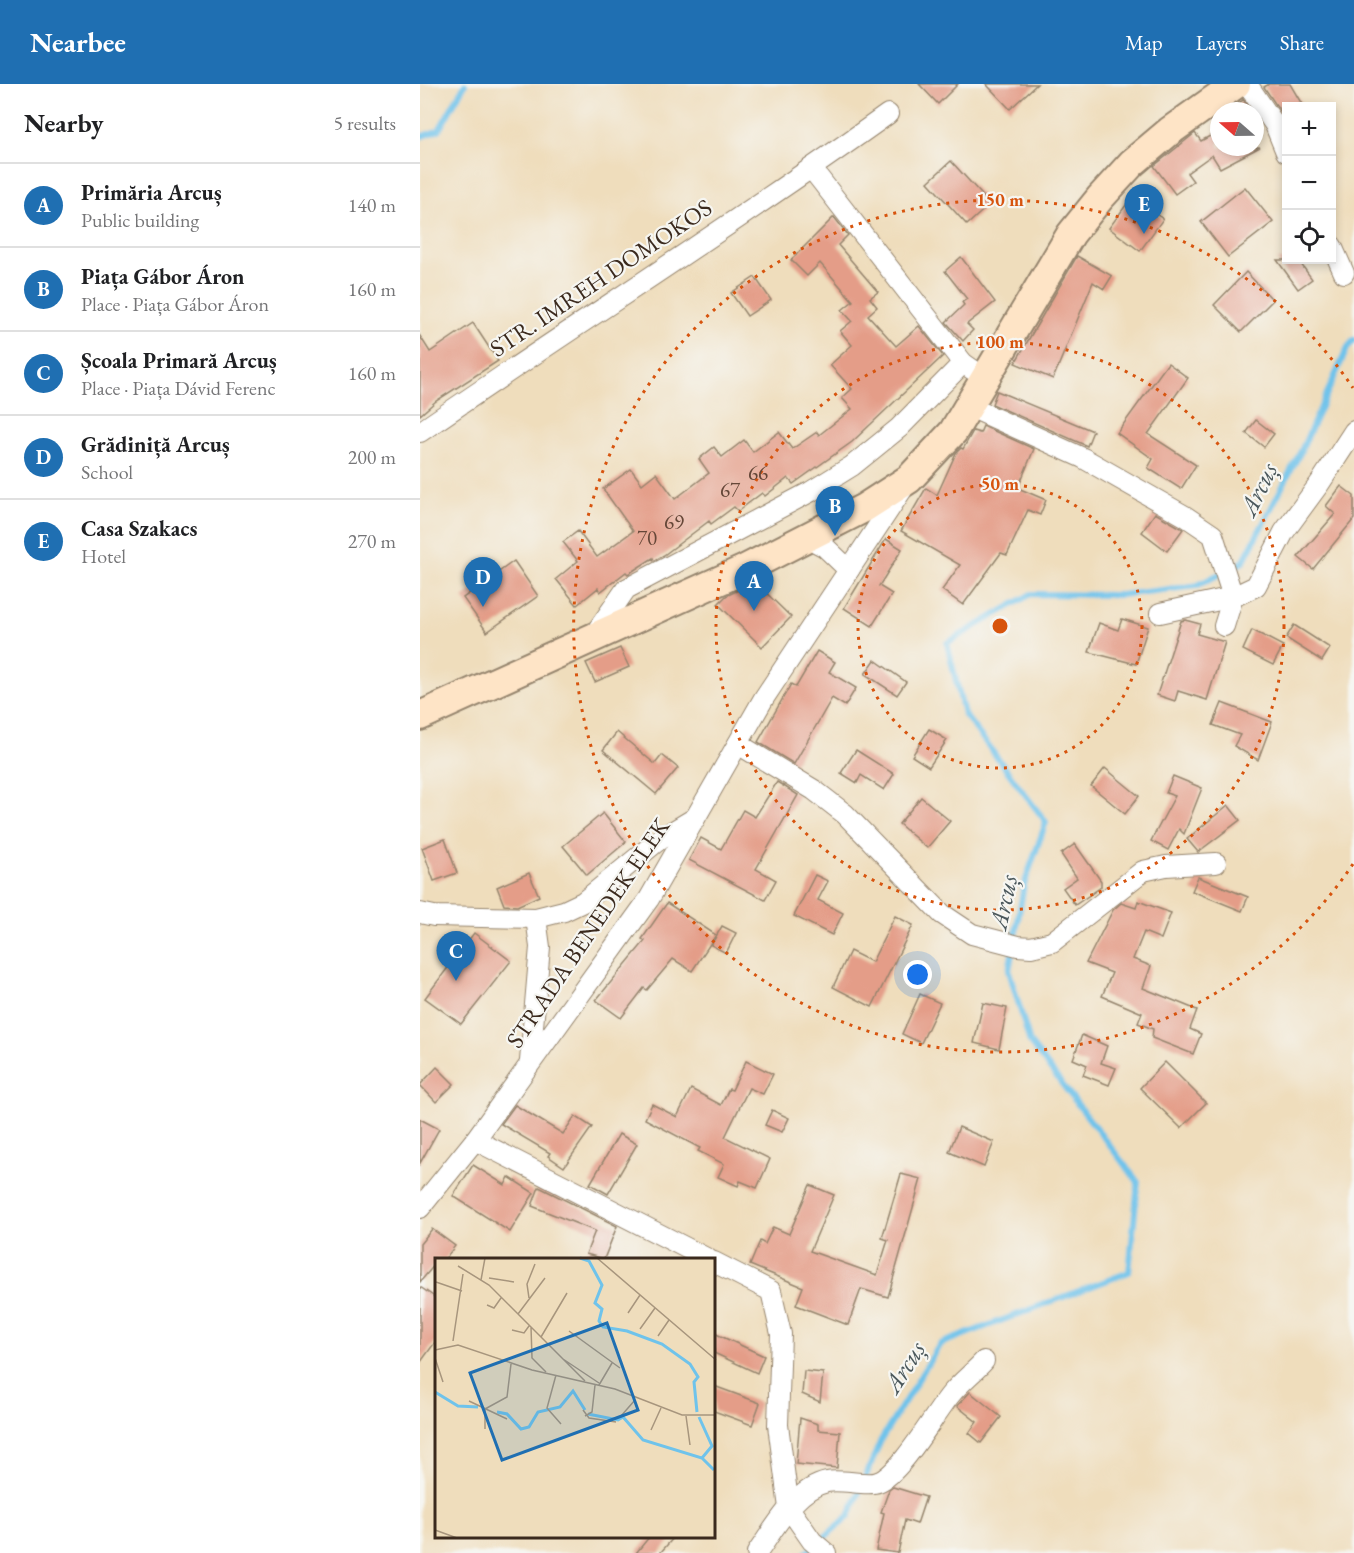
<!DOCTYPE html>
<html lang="en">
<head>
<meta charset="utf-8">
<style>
	:root { --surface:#fff; --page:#f6f6f6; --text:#202124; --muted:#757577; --line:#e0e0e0; --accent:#1f6fb2 }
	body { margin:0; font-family:"EB Garamond",serif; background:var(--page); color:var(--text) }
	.controls { position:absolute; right:18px; top:18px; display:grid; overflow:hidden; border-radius:0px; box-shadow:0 3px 9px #0003 }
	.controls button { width:54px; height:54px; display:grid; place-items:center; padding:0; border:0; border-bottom:2px solid var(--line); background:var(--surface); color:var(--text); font:30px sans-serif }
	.compass { position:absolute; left:790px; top:18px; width:54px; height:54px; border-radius:50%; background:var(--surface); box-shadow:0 3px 9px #0003; rotate:290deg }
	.you { position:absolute; left:498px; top:891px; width:21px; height:21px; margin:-15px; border:4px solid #fff; border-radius:50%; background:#1a73e8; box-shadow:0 0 0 9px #1a73e833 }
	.badge { display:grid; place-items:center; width:39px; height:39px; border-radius:50%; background:var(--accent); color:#fff; font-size:20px; font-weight:700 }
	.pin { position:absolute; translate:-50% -50px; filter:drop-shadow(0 2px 3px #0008) }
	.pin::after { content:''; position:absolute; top:32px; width:21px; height:18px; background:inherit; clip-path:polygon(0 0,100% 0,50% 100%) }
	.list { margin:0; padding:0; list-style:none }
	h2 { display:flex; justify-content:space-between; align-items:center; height:78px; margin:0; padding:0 24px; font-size:26px }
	h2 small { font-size:20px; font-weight:400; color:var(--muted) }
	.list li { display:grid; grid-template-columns:39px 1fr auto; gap:18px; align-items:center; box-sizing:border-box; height:84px; padding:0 24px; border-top:2px solid var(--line) }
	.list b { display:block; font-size:22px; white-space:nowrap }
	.list p { margin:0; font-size:20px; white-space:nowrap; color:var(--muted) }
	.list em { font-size:20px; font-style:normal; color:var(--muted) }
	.icon { flex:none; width:33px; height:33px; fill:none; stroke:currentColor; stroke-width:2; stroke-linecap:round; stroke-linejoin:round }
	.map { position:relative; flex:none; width:934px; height:1469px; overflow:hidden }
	header { display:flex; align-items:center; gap:36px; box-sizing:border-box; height:84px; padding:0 30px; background:var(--accent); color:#fff }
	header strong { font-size:28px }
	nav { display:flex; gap:33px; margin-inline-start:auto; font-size:21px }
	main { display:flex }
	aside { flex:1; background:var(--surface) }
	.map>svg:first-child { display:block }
</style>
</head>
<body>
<header>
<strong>Nearbee</strong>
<nav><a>Map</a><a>Layers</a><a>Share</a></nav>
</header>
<main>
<aside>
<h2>Nearby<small>5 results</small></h2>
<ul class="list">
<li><span class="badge">A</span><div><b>Primăria Arcuș</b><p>Public building</p></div><em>140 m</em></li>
<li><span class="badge">B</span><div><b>Piața Gábor Áron</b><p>Place · Piața Gábor Áron</p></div><em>160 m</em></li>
<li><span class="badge">C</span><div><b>Școala Primară Arcuș</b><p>Place · Piața Dávid Ferenc</p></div><em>160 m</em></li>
<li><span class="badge">D</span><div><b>Grădiniță Arcuș</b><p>School</p></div><em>200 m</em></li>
<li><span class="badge">E</span><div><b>Casa Szakacs</b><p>Hotel</p></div><em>270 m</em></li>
</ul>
</aside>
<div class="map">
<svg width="934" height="1469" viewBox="0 0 934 1469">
	<rect width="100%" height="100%" fill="#f6f6f2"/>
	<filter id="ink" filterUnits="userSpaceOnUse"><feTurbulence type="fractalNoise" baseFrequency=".0167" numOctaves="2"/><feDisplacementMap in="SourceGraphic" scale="12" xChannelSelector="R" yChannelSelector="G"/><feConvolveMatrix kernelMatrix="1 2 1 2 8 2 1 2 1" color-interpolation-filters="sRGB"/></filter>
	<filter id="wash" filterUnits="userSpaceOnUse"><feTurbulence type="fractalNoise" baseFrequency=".008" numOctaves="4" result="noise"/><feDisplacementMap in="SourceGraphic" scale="24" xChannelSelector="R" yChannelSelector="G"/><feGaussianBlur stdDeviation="1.35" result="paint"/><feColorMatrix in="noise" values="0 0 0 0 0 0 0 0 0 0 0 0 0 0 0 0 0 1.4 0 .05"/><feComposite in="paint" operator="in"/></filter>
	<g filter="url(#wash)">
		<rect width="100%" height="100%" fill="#efddbc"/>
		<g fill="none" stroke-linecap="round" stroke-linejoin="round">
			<g stroke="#6fc3eb" stroke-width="6">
				<path d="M0,53L19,46L45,0"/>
				<path d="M386,1469L429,1432L461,1356L520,1260L709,1188L718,1098L610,959L589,887L604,801L626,738L544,630L527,559L611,510L700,511L776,502L823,478L881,367L928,263L934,256"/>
			</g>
		</g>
		<g id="blocks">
			<g fill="#e49d88">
				<path d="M499,0H538L518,20Z"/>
				<path d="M566,0H617L590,25Z"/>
				<path d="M849,0H870L883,22H867V27H860L844,3Z"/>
				<path d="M823,15L831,27H807L823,16Z"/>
				<path d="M799,47V63H840L800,84L792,71L767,89L773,97L755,110L734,82L775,49L781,57Z"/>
				<path d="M531,77L570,120L547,141L508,98Z"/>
				<path d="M825,103L853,138L808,173L781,138Z"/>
				<path d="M712,113L743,135L720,167L689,144Z"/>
				<path d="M414,133L428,151L418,161L458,208L450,214L457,223L448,231L476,262L499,242L523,272L432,358L373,400L368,394L345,412L342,409L318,427L314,423L291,440L289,437L244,471L234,477L233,474L208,490L206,488L180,508L178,504L157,521L136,495L158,477L143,458L158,447L177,473L213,447L183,405L211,385L222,400L236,389L255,415L289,389L279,375L294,363L302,373L324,356L333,368L359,348L372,365L397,348L399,351L432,325L422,314L432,305L410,281L432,261L420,247L432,237L422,226L433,217L400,179L387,192L371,176Z"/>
				<path d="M657,172L692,192L684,205L673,198L633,295L595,279Z"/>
				<path d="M541,173L575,218L547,240L553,246L543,257L526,238L544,221L542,218L547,215L525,187Z"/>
				<path d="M857,176H878L892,195L878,205Z"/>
				<path d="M826,188L853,216L821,248L794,221Z"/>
				<path d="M335,193L351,216L327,232L311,209Z"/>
				<path d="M53,239L78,277L16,317L0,331V252L10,268Z"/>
				<path d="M748,279L768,294L728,350L776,381L761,405L728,384L733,375L697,349Z"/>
				<path d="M577,307L673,347L667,362L572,320Z"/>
				<path d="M836,336L854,350L844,363L826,349Z"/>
				<path d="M563,342L614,365L598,404L626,416L620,431L608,426L587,471L581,469L543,521L522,506L540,481L481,447L506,404L517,411L536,369L541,364L543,365L553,347L560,349Z"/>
				<path d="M921,402L934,412V435L893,485L878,473L915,430L906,422Z"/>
				<path d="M735,429L763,445L747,467L722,448Z"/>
				<path d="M466,455L482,465L459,502L472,510L452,542L424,524Z"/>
				<path d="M94,477L118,512L67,548L43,514Z"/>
				<path d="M335,498L371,533L342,563L298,520L306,512Z"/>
				<path d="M702,535L728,543L716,580L669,568L679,539L698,546Z"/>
				<path d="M765,536L780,540L777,550L805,558L787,616L758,607L755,617L737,611L761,537Z"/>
				<path d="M874,541L910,564L902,577L866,554Z"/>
				<path d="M832,546L863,562L853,581L823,566Z"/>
				<path d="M200,564L209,583L175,598L166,579Z"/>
				<path d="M397,567L415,578L409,588L436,604L425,622L412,614L374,680L338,658L371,600L376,603Z"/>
				<path d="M455,576L486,598L477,611L445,590Z"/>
				<path d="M802,619L852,638L838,676L814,662L820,651L793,641Z"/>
				<path d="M509,645L527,656L509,683L492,672Z"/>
				<path d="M197,648L235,680L242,671L258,684L236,710L183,666Z"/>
				<path d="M436,666L474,690L464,706L441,691L437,699L421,689Z"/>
				<path d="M685,684L719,712L705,730L671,702Z"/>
				<path d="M753,692L782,704L764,750L759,745L748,766L731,757L755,712L746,709Z"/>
				<path d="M357,698L378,711L336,785L356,796L345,816L269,776L281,754L301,765L323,726L335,733Z"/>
				<path d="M501,713L530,737L507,764L479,740Z"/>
				<path d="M808,721L820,736L778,768L767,755Z"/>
				<path d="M183,729L206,758L167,791L143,762Z"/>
				<path d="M25,755L37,789L14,797L2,764Z"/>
				<path d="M655,760L681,797V803L655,821L643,804L657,794L641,770Z"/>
				<path d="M109,789L119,812L97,822L84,821L77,803Z"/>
				<path d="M395,791L408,797L398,816L423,829L412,851L374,832Z"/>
				<path d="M778,793L828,813L822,827L772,807Z"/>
				<path d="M718,817L751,829L741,855L724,848L713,875L731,882L723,904L777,926L770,945L781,950L773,970L732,954L733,945L718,939L722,929L682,912L692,889L666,879L693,826L701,819L716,824Z"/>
				<path d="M247,819L296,851L272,887L253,875L227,906L224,904L201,934L176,916L225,857L222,855Z"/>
				<path d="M475,832L493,841L452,923L413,903L430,867L452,878Z"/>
				<path d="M302,842L316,849L306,869L291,861Z"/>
				<path d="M54,849L91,877L41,940L5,914Z"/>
				<path d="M500,910L520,919L501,959L482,950Z"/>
				<path d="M563,919L587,924L579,965L554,959Z"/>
				<path d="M662,951L687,962L681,979L696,984L689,1001L663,991L667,981L653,975Z"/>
				<path d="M326,977L353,990L343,1010L329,1004L305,1053L350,1075L337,1104L320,1097L318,1102L298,1093L304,1080L278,1067L280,1064L225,1035L232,1020L257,1033L271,1005L301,1021L309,1005L312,1006Z"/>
				<path d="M745,978L786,1019L761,1044L720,1004Z"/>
				<path d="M17,983L34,1000L16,1018L0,1001Z"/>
				<path d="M95,1021L143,1050L155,1032L172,1043L144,1083L128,1072L130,1069L81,1040Z"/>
				<path d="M352,1026L369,1034L362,1048L345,1041Z"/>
				<path d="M0,1035L19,1045L0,1079Z"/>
				<path d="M539,1043L574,1058L564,1083L529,1068Z"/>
				<path d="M199,1050L217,1060L188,1110L170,1100Z"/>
				<path d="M53,1081L85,1101L89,1093L114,1109L90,1148L33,1112Z"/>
				<path d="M481,1090L501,1095L468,1213L441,1205L428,1241L376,1221L383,1203L330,1181L340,1157L345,1160L353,1143L369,1150L390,1101L414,1111L390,1167L457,1191L468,1156L462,1154Z"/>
				<path d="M119,1103L197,1142L184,1175L166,1170L175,1147L112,1122Z"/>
				<path d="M12,1145L35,1162L25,1175H16V1179L0,1198V1160Z"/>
				<path d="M0,1203L16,1214V1257L0,1279Z"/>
				<path d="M294,1249L344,1272L337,1289L294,1269Z"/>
				<path d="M384,1287L403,1289L400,1318L382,1310Z"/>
				<path d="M294,1302L340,1319L332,1341L294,1327Z"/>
				<path d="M550,1308L581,1333L561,1359L549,1349L557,1338L537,1322Z"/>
				<path d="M380,1334L398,1340V1346L420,1348L417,1384L376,1380Z"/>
				<path d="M473,1403L506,1413L497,1440L485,1436L478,1469L456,1466L464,1429L461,1428L469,1406Z"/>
				<path d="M230,1452H255L240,1469H216Z"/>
			</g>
		</g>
	</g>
	<g filter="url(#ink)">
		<use href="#blocks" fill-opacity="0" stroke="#95846d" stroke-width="1.5"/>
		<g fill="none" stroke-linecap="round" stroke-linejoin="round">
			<g stroke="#95846d" stroke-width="22">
				<g id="street">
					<path d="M827,0L855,41L866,68"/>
					<path d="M392,85L543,279L553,286"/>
					<path d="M912,162L924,189"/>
					<path d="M550,323L663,374L765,432L793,451L813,513L804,542"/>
					<path d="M0,348C155,241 315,140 468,30"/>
					<path d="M388,454L405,463L429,486"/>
					<path d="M740,529L813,513L836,502L864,448L900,399L934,347"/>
					<path d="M174,551L206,505L390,408L432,382L479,344L543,279"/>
					<path d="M318,660L394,706L425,730L522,830L552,850L598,862L611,863L632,858L723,787L746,782L796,779"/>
					<path d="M0,829L14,832L116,834L144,827L163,818L240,755L275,734"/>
					<path d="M110,977L120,863L116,834"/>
					<path d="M55,1056L288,1175"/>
					<path d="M0,1124L55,1056L229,815L344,614L484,403"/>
					<path d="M294,1178L351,1207L361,1250L358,1341L369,1424L392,1457L406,1469"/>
					<path d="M337,1469C355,1444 375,1405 407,1398C420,1395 448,1402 458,1398C481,1390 515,1329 531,1310C541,1298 554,1288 564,1277"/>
				</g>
			</g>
			<g stroke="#95846d" stroke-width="32">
				<path id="secondary" d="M0,632L325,485L444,424L489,395L533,348L651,150L680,114L712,79L750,47L816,0"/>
			</g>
			<use href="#street" stroke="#fff" stroke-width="20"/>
			<use href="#secondary" stroke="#fee4c6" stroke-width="28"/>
		</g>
	</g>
	<g fill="none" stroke="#d7540e" stroke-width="3" stroke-dasharray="3 6">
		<circle cx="580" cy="542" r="142"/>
		<circle cx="580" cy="542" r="284"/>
		<path d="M933 780A426 426 0 1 1 933 304"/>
	</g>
	<g text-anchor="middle" stroke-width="4.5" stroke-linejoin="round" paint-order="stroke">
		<g font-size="21" fill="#654738">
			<text x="338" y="396">66</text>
			<text x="310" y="413">67</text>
			<text x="254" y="445">69</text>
			<text x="227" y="461">70</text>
		</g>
		<g font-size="24" fill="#3b2a1e" stroke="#f6f6f2">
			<text transform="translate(181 194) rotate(-34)" y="8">STR. IMREH DOMOKOS</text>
			<text transform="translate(168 849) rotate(-56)" y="8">STRADA BENEDEK ELEK</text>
		</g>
		<g font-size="26" font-style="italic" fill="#4b585c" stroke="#f6f6f2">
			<text transform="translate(838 405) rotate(-64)" y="9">Arcuș</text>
			<text transform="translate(583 818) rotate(-78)" y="9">Arcuș</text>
			<text transform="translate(484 1283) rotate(-58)" y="9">Arcuș</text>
		</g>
	</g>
	<g transform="translate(15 1174)">
		<rect width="280" height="280" fill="#efddbc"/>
		<path fill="none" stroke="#6fc3eb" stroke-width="3" d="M145,0L154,3L167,27L160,45L167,51L164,63L168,69L192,73L227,86L255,106L263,119L259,124L262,154M0,134L23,148L43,149M62,154L72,156L86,171L94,169L103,154L125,149L138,133L150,152M153,156L183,162L188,159L208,182L267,200L279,212M264,159L277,188L267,200"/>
		<path fill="none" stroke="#a7957d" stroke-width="1.5" d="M162,0L281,102M23,8L54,27L150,123M54,20L79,24M46,22L50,0M1,24L27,33M94,40L92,26L100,6M52,47L59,50L66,40M193,55L205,37M83,56L110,20M96,69L97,100L111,114M205,71L220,50M77,72L89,75L94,68M134,73L185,110M223,78L234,62M106,79L132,35M18,83L28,16M0,92L23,87L97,112L180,131L247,157H281M0,100L8,124M128,101L164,125M121,117L112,150L126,166M164,127L177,105M34,143L72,161M148,152L154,160L181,164M150,158L157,154L160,127M186,158L200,142M251,158L255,187M50,171V151L72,139L76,106M216,172L226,150M0,272L22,280"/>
		<path fill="#1f6fb2" fill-opacity="0.15" stroke="#1f6fb2" stroke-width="3" d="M172,65L203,152L67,202L35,115Z"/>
		<rect width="280" height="280" fill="none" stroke="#3b2a1e" stroke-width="3"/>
	</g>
	<circle cx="580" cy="542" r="9" fill="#d7540e" stroke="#f6f6f2" stroke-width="3"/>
	<g font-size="18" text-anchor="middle" font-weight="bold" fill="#d7540e" stroke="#f6f6f2" stroke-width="4.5" stroke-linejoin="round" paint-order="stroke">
		<text x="580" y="122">150 m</text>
		<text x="580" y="264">100 m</text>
		<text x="580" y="406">50 m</text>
	</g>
</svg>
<div class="controls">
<button>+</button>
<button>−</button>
<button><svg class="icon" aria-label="locate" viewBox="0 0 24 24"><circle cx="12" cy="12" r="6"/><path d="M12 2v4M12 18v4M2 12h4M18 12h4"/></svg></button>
</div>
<svg class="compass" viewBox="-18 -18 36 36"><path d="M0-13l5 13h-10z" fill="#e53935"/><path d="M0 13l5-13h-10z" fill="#757577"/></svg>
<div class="you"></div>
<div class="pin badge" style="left:334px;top:527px">A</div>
<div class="pin badge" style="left:415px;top:452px">B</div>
<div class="pin badge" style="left:36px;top:897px">C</div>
<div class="pin badge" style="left:63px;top:523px">D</div>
<div class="pin badge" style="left:724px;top:150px">E</div>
</div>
</main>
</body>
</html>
